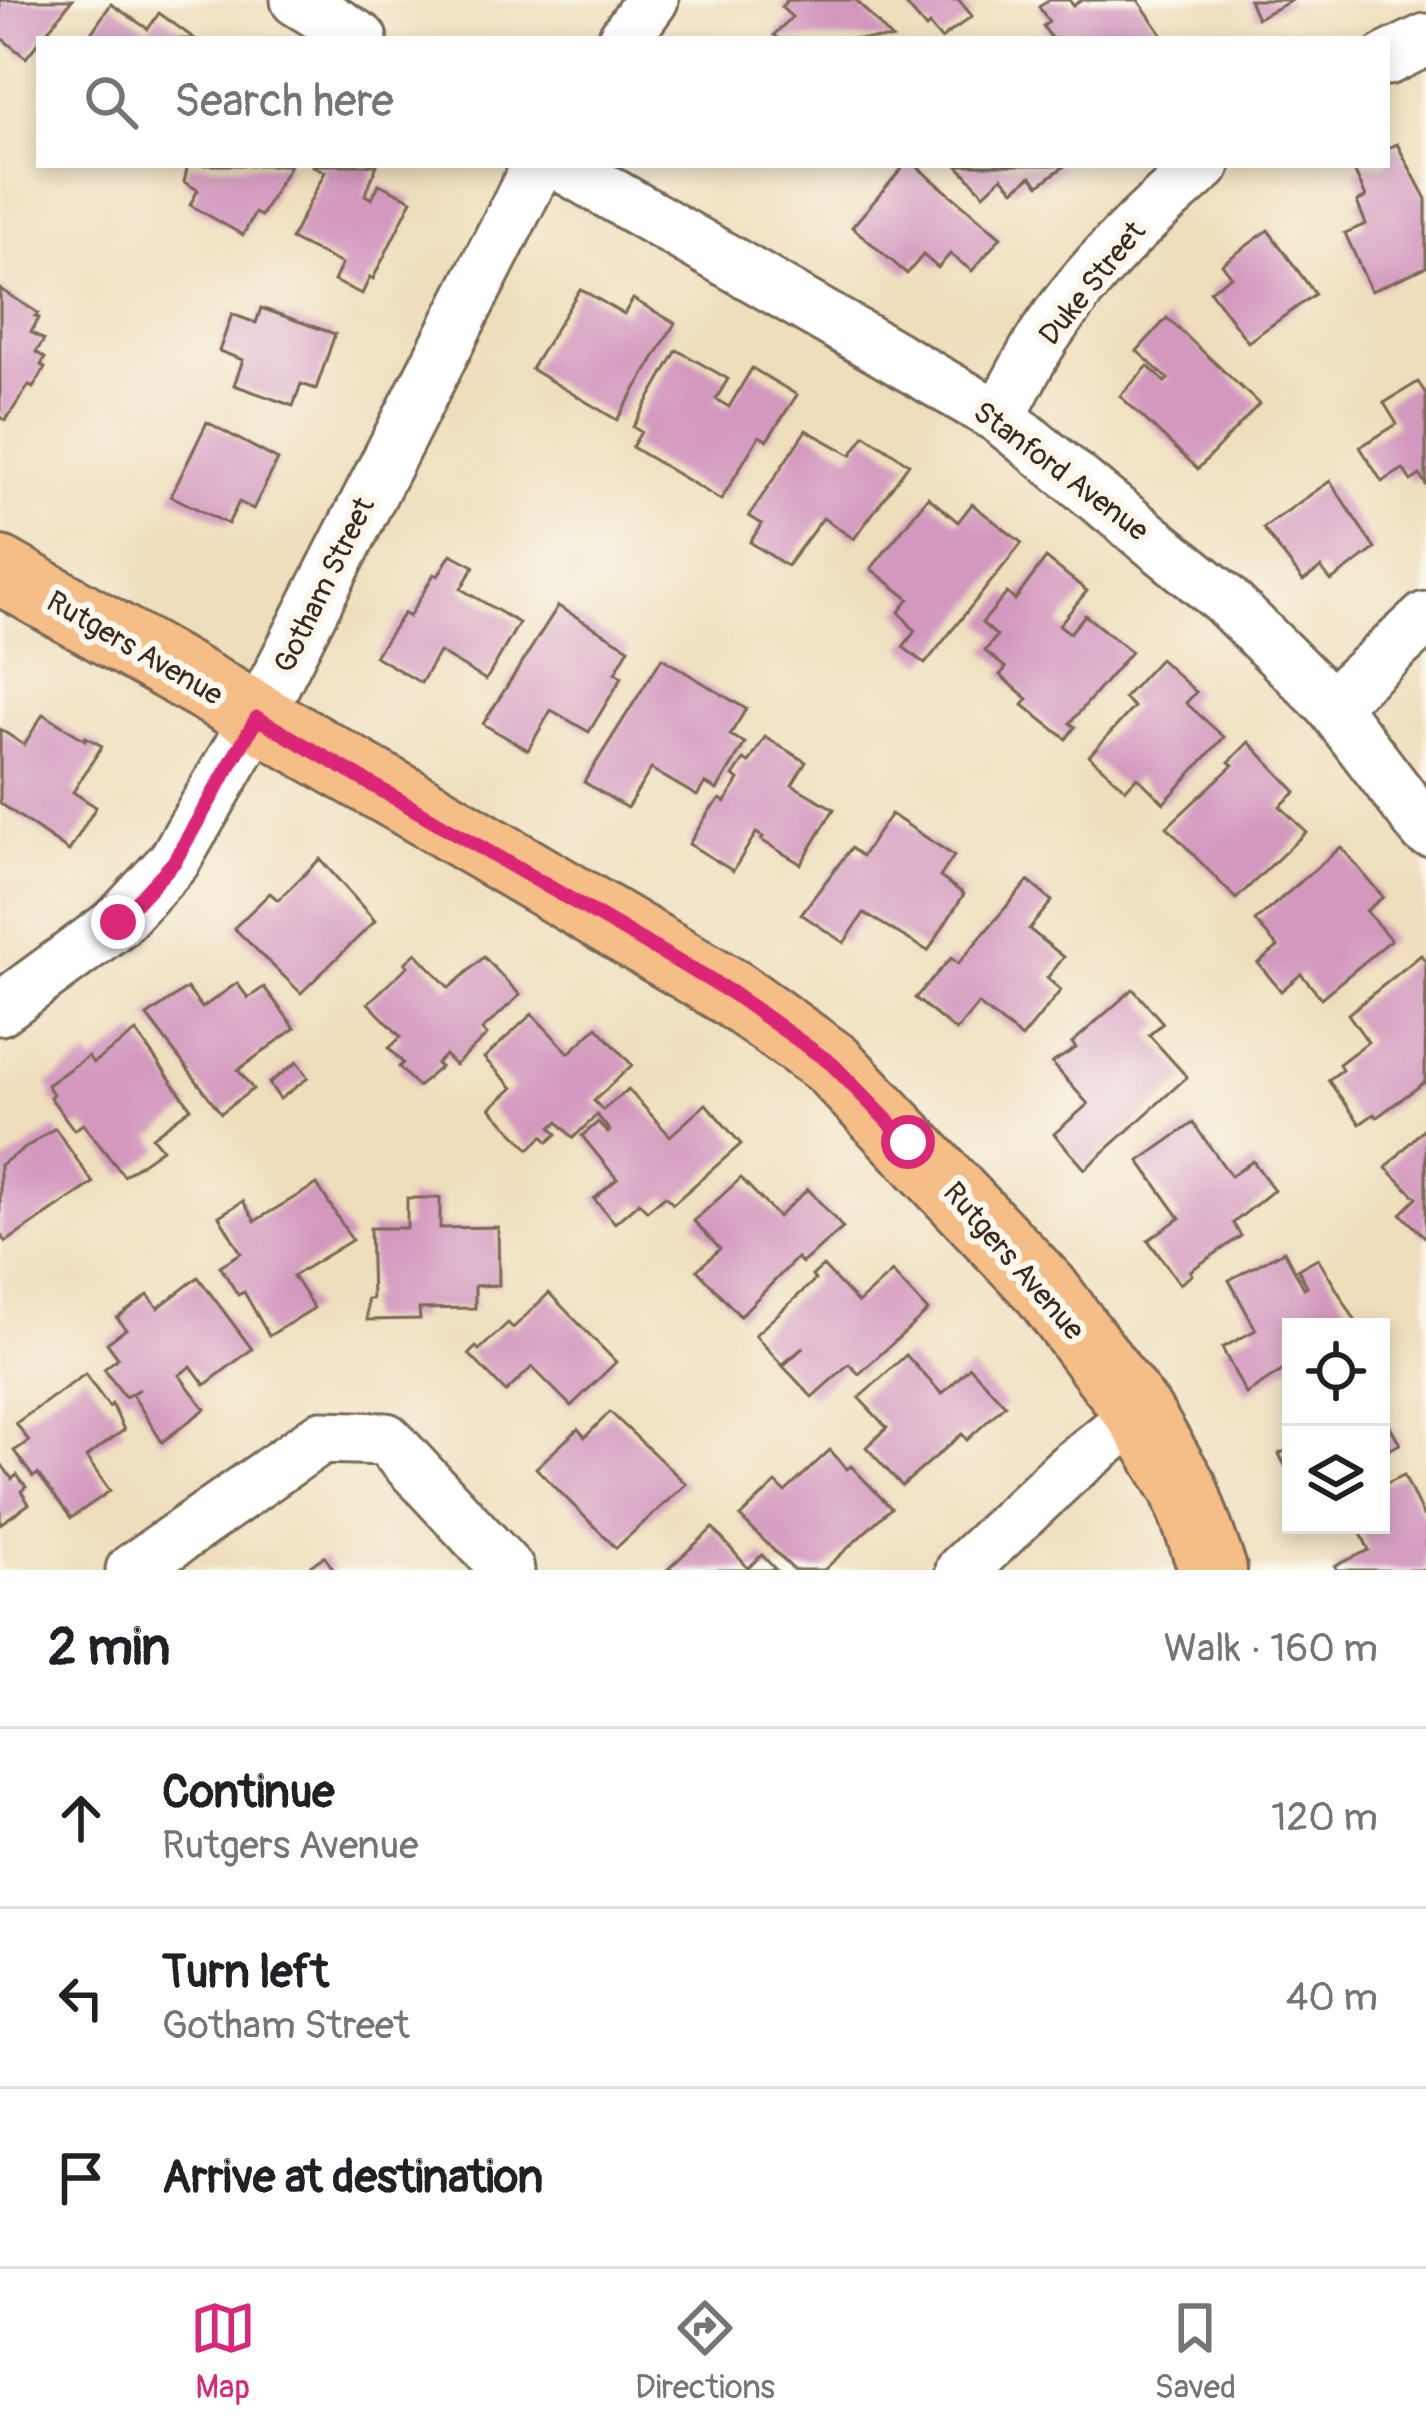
<!DOCTYPE html>
<html lang="en">
<head>
<meta charset="utf-8">
<style>
	:root { --surface:#fff; --page:#f2f2f2; --text:#202124; --muted:#757577; --line:#e0e0e0; --accent:#db2777 }
	body { margin:0; font-family:Pangolin,sans-serif; background:var(--page); color:var(--text) }
	.controls { position:absolute; right:36px; bottom:36px; display:grid; overflow:hidden; border-radius:0px; box-shadow:0 6px 18px #0003 }
	.controls button { width:108px; height:108px; display:grid; place-items:center; padding:0; border:0; border-bottom:3px solid var(--line); background:var(--surface); color:var(--text); font:60px sans-serif }
	.stop { position:absolute; width:36px; height:36px; margin:-27px; border:9px solid #db2777; border-radius:50%; background:#fff }
	.stop.end { background:#db2777; border-color:#fff; box-shadow:0 3px 12px #0008 }
	.list { margin:0; padding:0; list-style:none }
	h2 { display:flex; justify-content:space-between; align-items:center; height:156px; margin:0; padding:0 48px; font-size:51px }
	h2 small { font-size:39px; font-weight:400; color:var(--muted) }
	.list li { display:grid; grid-template-columns:78px 1fr auto; gap:36px; align-items:center; box-sizing:border-box; height:180px; padding:0 48px; border-top:3px solid var(--line) }
	.list b { display:block; font-size:45px; white-space:nowrap }
	.list p { margin:0; font-size:39px; white-space:nowrap; color:var(--muted) }
	.list em { font-size:39px; font-style:normal; color:var(--muted) }
	.icon { flex:none; width:66px; height:66px; fill:none; stroke:currentColor; stroke-width:2; stroke-linecap:round; stroke-linejoin:round }
	.map { position:relative; flex:none; width:1426px; height:1570px; overflow:hidden }
	.search { position:absolute; background:var(--surface); box-shadow:0 6px 18px #0003; left:36px; right:36px; top:36px; height:132px; display:flex; align-items:center; gap:30px; box-sizing:border-box; padding:0 42px; border-radius:0px; color:var(--muted); font-size:45px }
	.sheet { height:696px; background:var(--surface) }
	nav { display:flex; justify-content:space-around; align-items:center; box-sizing:border-box; height:168px; border-top:3px solid var(--line); background:var(--surface); font-size:33px; color:var(--muted) }
	nav a { display:grid; justify-items:center; gap:6px }
	nav .on { color:var(--accent) }
	.map>svg:first-child { display:block }
</style>
</head>
<body>
<div class="map">
<svg width="1426" height="1570" viewBox="0 0 1426 1570">
	<rect width="100%" height="100%" fill="#fbf7ec"/>
	<filter id="ink" filterUnits="userSpaceOnUse"><feTurbulence type="fractalNoise" baseFrequency=".00833" numOctaves="2"/><feDisplacementMap in="SourceGraphic" scale="24" xChannelSelector="R" yChannelSelector="G"/><feConvolveMatrix kernelMatrix="1 2 1 2 8 2 1 2 1" color-interpolation-filters="sRGB"/></filter>
	<filter id="wash" filterUnits="userSpaceOnUse"><feTurbulence type="fractalNoise" baseFrequency=".004" numOctaves="4" result="noise"/><feDisplacementMap in="SourceGraphic" scale="48" xChannelSelector="R" yChannelSelector="G"/><feGaussianBlur stdDeviation="2.7" result="paint"/><feColorMatrix in="noise" values="0 0 0 0 0 0 0 0 0 0 0 0 0 0 0 0 0 1.4 0 .05"/><feComposite in="paint" operator="in"/></filter>
	<g filter="url(#wash)">
		<rect width="100%" height="100%" fill="#eedebc"/>
		<g id="blocks">
			<g fill="#d398be">
				<path d="M0,0H72L26,58L0,37Z"/>
				<path d="M788,0H856L892,39H779L774,35L792,17L781,7Z"/>
				<path d="M902,0H959L972,16L941,39L929,25L926,28Z"/>
				<path d="M1049,0H1070L1073,6L1082,0H1138L1165,39H1052L1043,26L1049,22L1039,7Z"/>
				<path d="M1249,0H1293L1257,18Z"/>
				<path d="M111,4L148,29L159,13L195,39H87Z"/>
				<path d="M1397,144L1426,199V267L1371,291L1345,233L1366,224L1357,202L1366,197L1354,170L1366,165H1387V148Z"/>
				<path d="M188,165H290L261,216L255,213L243,235L190,205L198,190L184,182Z"/>
				<path d="M311,165H377L365,195L372,199L379,184L412,200L373,279L370,277L362,294L334,281L342,264L291,239L325,172Z"/>
				<path d="M905,165H915L1001,237L972,271L950,254L938,268L923,255L907,274L852,227Z"/>
				<path d="M957,165H1066L1039,185L1031,176L1014,190L1002,177L984,194Z"/>
				<path d="M1268,230L1315,294L1248,342L1210,291L1231,276L1222,264Z"/>
				<path d="M0,289L38,313L35,316L39,318L31,332L44,340L36,352L45,358L41,365L45,368L33,388L29,385L6,420L0,417Z"/>
				<path d="M580,289L624,314L633,299L675,323L617,420L531,369Z"/>
				<path d="M261,308L335,334L316,389L301,384L293,406L234,385L243,360L219,351L232,314L256,323Z"/>
				<path d="M1167,318L1259,404L1198,469L1120,396L1148,366L1165,382L1168,379L1137,351Z"/>
				<path d="M677,350L728,379L716,399L729,407L752,368L797,395L767,440L759,436L721,500L632,447L641,432L633,427Z"/>
				<path d="M1418,382L1426,394V485L1420,475L1411,481L1403,469L1382,482L1360,447L1397,424L1384,403Z"/>
				<path d="M207,422L278,460L253,509L239,502L228,524L171,496Z"/>
				<path d="M806,430L851,455L865,435L909,464L854,539L823,518L787,566L750,542L762,524L749,516Z"/>
				<path d="M1330,481L1375,549L1331,581L1321,568L1303,581L1263,528Z"/>
				<path d="M928,497L958,522L972,504L1022,543L925,664L903,647L915,631L899,612L909,599L871,569Z"/>
				<path d="M451,554L474,566L461,589L519,623L486,680L439,652L421,683L375,656L404,613L409,617L434,574L438,576Z"/>
				<path d="M1046,558L1087,591L1059,625L1070,633L1085,615L1131,652L1070,723L1075,727L1066,739L1023,705L1028,699L1000,675L1006,668L985,651L997,636L982,623L1007,593L1015,600Z"/>
				<path d="M558,606L629,648L615,673L622,677L589,732L551,710L528,750L483,724Z"/>
				<path d="M662,658L746,709L730,735L745,743L717,790L705,783L697,796L651,769L627,808L584,782Z"/>
				<path d="M1160,659L1196,692L1186,703L1224,737L1164,803L1137,777L1126,789L1089,756L1134,707L1124,698Z"/>
				<path d="M43,714L85,740L86,737L102,746L73,792L96,807L69,851L0,803V729L24,745Z"/>
				<path d="M765,737L806,762L792,785L834,809L801,864L761,840L763,837L756,833L733,871L689,844L710,810L720,799L725,802L739,780L733,776L744,760L749,763Z"/>
				<path d="M1249,742L1296,792L1280,806L1306,832L1236,899L1167,827L1233,765L1229,762Z"/>
				<path d="M891,814L954,856L940,877L964,894L928,951L864,913L844,943L801,914L851,848L862,856Z"/>
				<path d="M1341,847L1383,897L1366,911L1391,940L1321,998L1301,974L1281,991L1258,963L1278,947L1255,921Z"/>
				<path d="M320,859L375,921L301,993L234,928L270,893L278,900Z"/>
				<path d="M1028,881L1052,901L1029,929L1064,957L1047,978L1061,990L1022,1038L978,1004L956,1031L915,998L951,958L958,964Z"/>
				<path d="M416,953L449,988L484,957L520,995L482,1030L487,1035L455,1065L445,1055L436,1064L440,1067L418,1087L399,1067L403,1063L389,1048L401,1037L368,1003L408,966L405,963Z"/>
				<path d="M1421,955L1426,962L1425,1082L1377,1117L1374,1114L1360,1124L1328,1080L1342,1070L1339,1064L1368,1042L1348,1014Z"/>
				<path d="M237,983L248,998L264,987L295,1028L238,1070L253,1089L221,1113L147,1016L187,988L202,1008Z"/>
				<path d="M1133,989L1163,1023L1149,1035L1187,1077L1085,1169L1054,1134L1088,1104L1052,1063L1076,1048L1072,1043Z"/>
				<path d="M532,1014L569,1053L597,1027L632,1065L594,1101L603,1110L628,1089L670,1136L706,1104L741,1144L673,1204L665,1196L647,1211L639,1202L615,1223L594,1199L617,1179L582,1136L598,1122L608,1133L610,1131L597,1115L573,1138L558,1122L551,1127L557,1134L548,1142L543,1136L529,1149L490,1108L513,1088L484,1058Z"/>
				<path d="M136,1032L191,1108L152,1137L162,1149L124,1176L83,1124L74,1130L50,1097L53,1094L47,1085L88,1056L93,1063Z"/>
				<path d="M297,1062L308,1078L280,1099L269,1083Z"/>
				<path d="M1193,1123L1231,1176L1253,1161L1274,1190L1233,1223L1241,1236L1190,1271L1192,1275L1180,1284L1148,1240L1180,1218L1139,1161Z"/>
				<path d="M1426,1126V1238L1401,1214L1417,1198L1386,1168Z"/>
				<path d="M55,1128L93,1183L6,1242L0,1234V1165Z"/>
				<path d="M741,1178L778,1217L808,1189L843,1228L802,1263L797,1258L740,1316L697,1270L720,1249L694,1221Z"/>
				<path d="M317,1184L352,1240L293,1276L314,1308L269,1336L244,1292L238,1295L220,1266L241,1253L219,1216L243,1201L255,1221Z"/>
				<path d="M407,1198H440V1228L498,1227L499,1285L475,1286V1308L419,1309L420,1319L367,1320V1299H372L370,1228H407Z"/>
				<path d="M1284,1251L1304,1288L1307,1286L1298,1269L1318,1258L1356,1322L1346,1327H1291V1365L1246,1394L1222,1348L1256,1330L1229,1280Z"/>
				<path d="M823,1266L858,1303L892,1272L928,1311L859,1374L849,1364L812,1397L783,1366L804,1347L782,1365L755,1335L815,1280L812,1276Z"/>
				<path d="M198,1277L252,1349L205,1385L191,1366L179,1375L205,1409L162,1442L132,1394L140,1389L125,1397L104,1369L118,1358L107,1343L126,1329L117,1318L148,1295L158,1308Z"/>
				<path d="M549,1293L616,1362L571,1406L532,1367L506,1392L469,1354L476,1347L479,1350L508,1323L513,1328Z"/>
				<path d="M906,1355L942,1394L970,1367L1005,1405L967,1440L962,1434L902,1486L866,1447L887,1428L859,1398Z"/>
				<path d="M85,1374L109,1407L112,1404L124,1430L86,1457L110,1491L71,1518L38,1474L33,1477L14,1451L29,1441L16,1423Z"/>
				<path d="M1381,1410L1400,1444L1381,1454Z"/>
				<path d="M610,1412L686,1484L616,1548L536,1468L578,1429L585,1437Z"/>
				<path d="M1291,1448V1477L1279,1454Z"/>
				<path d="M830,1450L847,1469L851,1466L891,1508L824,1570H794L740,1517L776,1483L785,1492Z"/>
				<path d="M0,1462L12,1479L17,1475L26,1487L21,1491L29,1504L0,1524Z"/>
				<path d="M1404,1475L1423,1516L1426,1514V1570H1337L1335,1566L1369,1550L1357,1525H1381V1486Z"/>
				<path d="M713,1528L748,1568L762,1555L776,1570H667Z"/>
				<path d="M324,1556L334,1570H305Z"/>
			</g>
		</g>
	</g>
	<g filter="url(#ink)">
		<use href="#blocks" fill-opacity="0" stroke="#7a6955" stroke-width="3"/>
		<g fill="none" stroke-linecap="round" stroke-linejoin="round">
			<g stroke="#7a6955" stroke-width="57">
				<g id="minor">
					<path d="M297,0L361,39"/>
					<path d="M624,39L652,0"/>
					<path d="M1387,59L1426,40"/>
					<path d="M561,165L999,417L1224,599L1331,705L1426,830"/>
					<path d="M999,417C1014,390 1028,361 1045,335C1088,270 1145,216 1204,165"/>
					<path d="M1331,705L1426,618"/>
					<path d="M0,1009L118,922L174,861L257,718L538,165"/>
					<path d="M132,1570L322,1437L386,1439L508,1570"/>
					<path d="M962,1570L1067,1471L1139,1413"/>
				</g>
			</g>
			<g stroke="#7a6955" stroke-width="72">
				<path id="major" d="M0,570L404,800L732,993L832,1064L1046,1290L1111,1377L1139,1413L1184,1489L1213,1570"/>
			</g>
			<use href="#minor" stroke="#fff" stroke-width="51"/>
			<use href="#major" stroke="#f6be87" stroke-width="66"/>
		</g>
	</g>
	<g fill="none" stroke-linecap="round" stroke-linejoin="round" filter="url(#ink)">
		<path stroke="#db2777" stroke-width="15" d="M118,922L174,862L257,718L732,993L832,1064L908,1142"/>
	</g>
	<g text-anchor="middle" stroke-width="12" stroke-linejoin="round" paint-order="stroke">
		<g font-size="30" fill="#3b2a1e" stroke="#fbf7ec">
			<text transform="translate(1092 283) rotate(-51)" y="10">Duke Street</text>
			<text transform="translate(1061 471) rotate(37)" y="10">Stanford Avenue</text>
			<text transform="translate(324 585) rotate(-64)" y="10">Gotham Street</text>
			<text transform="translate(135 648) rotate(30)" y="10">Rutgers Avenue</text>
			<text transform="translate(1014 1261) rotate(49)" y="10">Rutgers Avenue</text>
		</g>
	</g>
</svg>
<div class="controls">
<button><svg class="icon" aria-label="locate" viewBox="0 0 24 24"><circle cx="12" cy="12" r="6"/><path d="M12 2v4M12 18v4M2 12h4M18 12h4"/></svg></button>
<button><svg class="icon" aria-label="layers" viewBox="0 0 24 24"><path d="M12 4l9 5-9 5-9-5zM3 14l9 5 9-5"/></svg></button>
</div>
<div class="stop" style="left:908px;top:1142px"></div>
<div class="stop end" style="left:118px;top:922px"></div>
<div class="search"><svg class="icon" aria-label="search" viewBox="0 0 24 24"><circle cx="10" cy="10" r="6"/><path d="M15 15l6 6"/></svg>Search here</div>
</div>
<section class="sheet">
<h2>2 min<small>Walk · 160 m</small></h2>
<ul class="list">
<li><svg class="icon" aria-label="ahead" viewBox="0 0 24 24"><path d="M12 20V5M6 11l6-6 6 6"/></svg><div><b>Continue</b><p>Rutgers Avenue</p></div><em>120 m</em></li>
<li><svg class="icon" aria-label="left" viewBox="0 0 24 24"><path d="M17 20v-9H6M10 6l-5 5 5 5"/></svg><div><b>Turn left</b><p>Gotham Street</p></div><em>40 m</em></li>
<li><svg class="icon" aria-label="arrive" viewBox="0 0 24 24"><path d="M6 21V4h12l-3 4 3 4H6"/></svg><div><b>Arrive at destination</b></div></li>
</ul>
</section>
<nav>
<a class="on"><svg class="icon" aria-label="map" viewBox="0 0 24 24"><path d="M3 6l6-2 6 2 6-2v14l-6 2-6-2-6 2zM9 4v14M15 6v14"/></svg>Map</a>
<a><svg class="icon" aria-label="directions" viewBox="0 0 24 24"><path d="M12 3l9 9-9 9-9-9zM9 14v-3h6M13 9l2 2-2 2"/></svg>Directions</a>
<a><svg class="icon" aria-label="saved" viewBox="0 0 24 24"><path d="M7 4h10v16l-5-4-5 4z"/></svg>Saved</a>
</nav>
</body>
</html>
